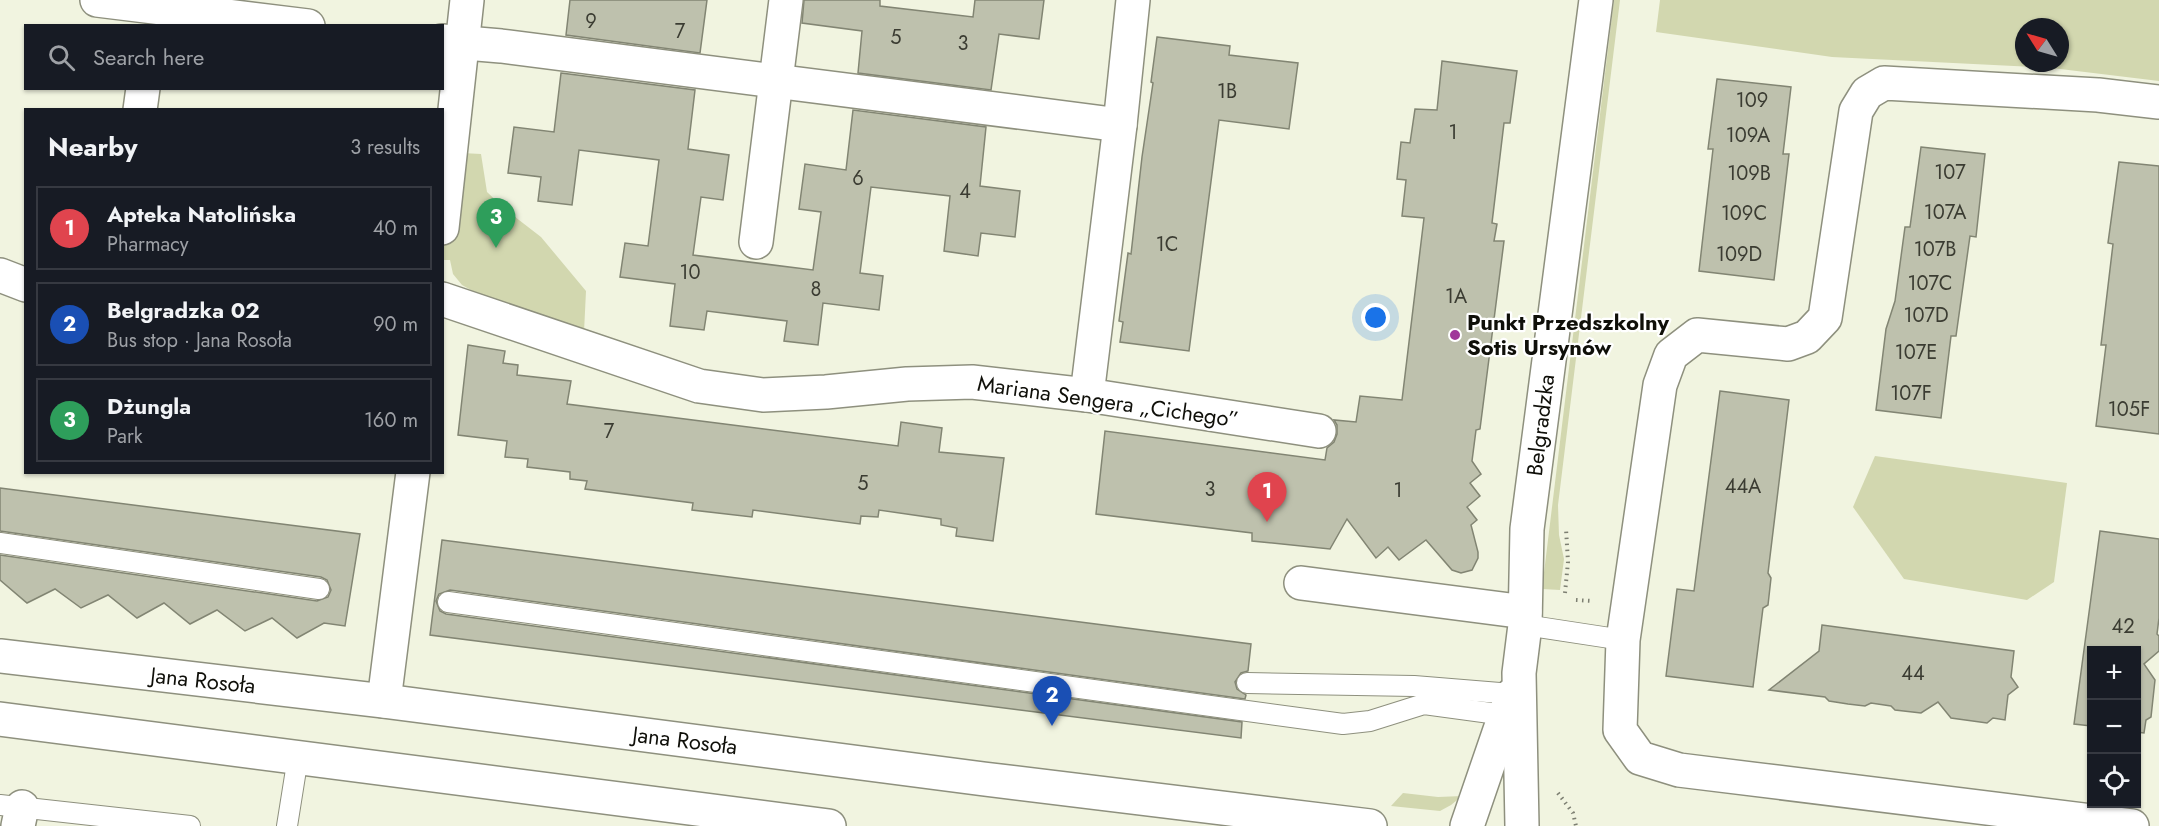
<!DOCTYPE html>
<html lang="en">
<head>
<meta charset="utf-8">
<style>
	:root { --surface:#171b24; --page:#242831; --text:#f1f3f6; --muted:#9ea1a6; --line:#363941; --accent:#0b8043 }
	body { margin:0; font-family:Jost,sans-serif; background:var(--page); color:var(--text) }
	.controls { position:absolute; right:18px; bottom:18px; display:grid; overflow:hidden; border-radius:0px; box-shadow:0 2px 4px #0004 }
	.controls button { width:54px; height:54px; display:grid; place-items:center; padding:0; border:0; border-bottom:2px solid var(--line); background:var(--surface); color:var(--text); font:30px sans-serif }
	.compass { position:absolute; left:2015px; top:18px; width:54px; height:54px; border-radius:50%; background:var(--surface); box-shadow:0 2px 4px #0004; rotate:307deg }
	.you { position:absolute; left:1376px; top:318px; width:21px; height:21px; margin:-15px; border:4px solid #fff; border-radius:50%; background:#1a73e8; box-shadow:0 0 0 9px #1a73e833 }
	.badge { display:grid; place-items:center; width:39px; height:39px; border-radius:50%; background:var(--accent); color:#fff; font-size:20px; font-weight:700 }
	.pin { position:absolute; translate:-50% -50px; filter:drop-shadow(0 2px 3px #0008) }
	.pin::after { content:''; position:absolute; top:32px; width:21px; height:18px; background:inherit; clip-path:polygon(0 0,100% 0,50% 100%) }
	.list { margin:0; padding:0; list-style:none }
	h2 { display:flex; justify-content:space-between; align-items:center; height:78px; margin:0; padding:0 24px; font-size:26px }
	h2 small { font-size:20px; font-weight:400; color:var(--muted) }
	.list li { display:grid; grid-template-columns:39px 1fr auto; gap:18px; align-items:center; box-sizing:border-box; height:84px; margin:0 12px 12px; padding:0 12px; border:2px solid var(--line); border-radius:0px }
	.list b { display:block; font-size:22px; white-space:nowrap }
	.list p { margin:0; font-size:20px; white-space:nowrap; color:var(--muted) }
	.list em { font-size:20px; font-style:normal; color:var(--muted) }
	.icon { flex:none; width:33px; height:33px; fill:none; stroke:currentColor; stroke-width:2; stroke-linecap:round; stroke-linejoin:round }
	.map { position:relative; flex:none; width:2159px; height:826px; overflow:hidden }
	.search { position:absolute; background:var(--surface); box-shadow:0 2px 4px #0004; left:24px; top:24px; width:420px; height:66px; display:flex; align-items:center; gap:15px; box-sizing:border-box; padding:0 21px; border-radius:0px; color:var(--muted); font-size:22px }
	.panel { position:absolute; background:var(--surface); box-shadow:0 2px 4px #0004; left:24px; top:108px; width:420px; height:366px; border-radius:0px }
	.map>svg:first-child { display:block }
</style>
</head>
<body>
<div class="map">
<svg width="2159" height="826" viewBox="0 0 2159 826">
	<rect width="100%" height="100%" fill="#f1f4e0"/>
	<g fill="#d2d7af" fill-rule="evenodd">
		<path d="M1614,0H1620L1558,505L1559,535L1564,559L1560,590L1542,589Z"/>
		<path d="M1660,0H2159V81L2052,68L1832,57L1656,32ZM2024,27H2060V63H2024Z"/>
		<path d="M443,152L481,154L487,192L506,210L541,237L586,291L584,332L478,294L462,285L453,274L450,260H443Z"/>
		<path d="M1875,456L2067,483L2054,582L2027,600L1904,579L1853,507Z"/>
		<path d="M1403,793L1438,797L1462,796L1451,805L1440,811L1391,806Z"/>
	</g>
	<g fill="#bec1ad" stroke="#828573" stroke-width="1.5">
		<path d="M570,0H707L700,53L566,35Z"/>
		<path d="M804,0H880V6L973,17L975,0H1044L1039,39L999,34L991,90L858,73L862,31L802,23Z"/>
		<path d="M1157,37L1230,46L1229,55L1298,63L1289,129L1219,120L1189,351L1120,342L1123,322L1119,321L1128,253L1131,254L1142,157L1153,83L1151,82Z"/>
		<path d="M1442,61L1517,71L1510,123H1504L1492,223L1497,224L1494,241H1504L1480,429L1476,430L1472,461L1481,474L1470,483L1480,496L1467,507L1477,520L1471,525L1478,552V558L1472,570L1461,573L1452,570L1426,540L1399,560L1388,547L1376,558L1347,519L1330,549L1252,541V533L1096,514L1105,431L1325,460L1327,448L1334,442L1337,434V425L1334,420L1356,422L1360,396L1402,400L1424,218L1402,216L1406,180L1397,179L1401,142L1410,143L1415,109L1437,110Z"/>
		<path d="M561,73L695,90L688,149L729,155L723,200L701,197L693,255L813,270L821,212L799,209L805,164L846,170L853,110L986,127L980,186L1020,191L1015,237L981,233L978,256L944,251L950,196L871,187L860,273L883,276L879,310L823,303L818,345L784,341L787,321L707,311L704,330L670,326L675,284L620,277L625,243L648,246L659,160L579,150L572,205L538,201L541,177L508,173L514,127L554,132Z"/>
		<path d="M1717,79L1791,87L1783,154H1789L1774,280L1699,271L1713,149H1708Z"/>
		<path d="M1921,147L1985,154L1976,237L1970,236L1956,336H1951L1941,418L1876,410L1886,329L1895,301L1905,227H1910Z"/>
		<path d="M2119,162L2159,166V434L2096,426L2106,345H2101L2113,244L2108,243Z"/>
		<path d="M468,345L505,351L503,363L518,365L517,375L571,381L567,404L898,446L901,422L942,428L939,452L1004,458L993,541L956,536L957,528L941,525V519L879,510L878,517L861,516L860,524L753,510L752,517L692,510L693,503L585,489L587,481L570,479V472L527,467L528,459L505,457L507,441L458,435Z"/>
		<path d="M1720,391L1789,400L1768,573L1771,578L1768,605L1763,608L1753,687L1666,676L1677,589L1694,591Z"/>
		<path d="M0,488L360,534L345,626L324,623L297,638L272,618L245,631L217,610L190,624L164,603L137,618L108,595L81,608L55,589L27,603L0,580V555L317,601L328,597L331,590L327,580L321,577L0,531Z"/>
		<path d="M2100,531L2159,539V618L2157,634L2159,636V651L2144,664L2155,680L2151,717L2146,720L2144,733L2136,732V651H2091V726L2074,724Z"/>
		<path d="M442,540L1251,644L1248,671L1241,673L1235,682L1237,689L1246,695L1245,699L450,590L439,594L436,601L440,611L446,614L1242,722L1241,738L430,635Z"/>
		<path d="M1822,625L2014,651L2011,677L2018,687L2008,695L2005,720L1993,718L1987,723L1951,718L1938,702L1921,713L1895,710L1891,706L1871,703L1865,706L1848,704L1829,701L1825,697L1769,690L1819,651Z"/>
	</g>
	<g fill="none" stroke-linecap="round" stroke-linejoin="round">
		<g stroke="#8e907e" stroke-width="22">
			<g id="lane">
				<path d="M0,543L319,589"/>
				<path d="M448,602L1343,724L1370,721L1424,704L1505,715"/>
				<path d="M1525,625L1623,640"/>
				<path d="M1247,683L1414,686L1512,694"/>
				<path d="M0,805L190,826"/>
				<path d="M287,826L298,757"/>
			</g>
		</g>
		<g stroke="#8e907e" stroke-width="36">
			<g id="street">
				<path d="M97,0L308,26"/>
				<path d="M442,41L501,46L1120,125L1087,395"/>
				<path d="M140,110L143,88"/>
				<path d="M1120,125L1133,0"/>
				<path d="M442,228L467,0"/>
				<path d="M756,242L786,0"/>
				<path d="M0,275L26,285"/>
				<path d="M442,299L699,386L763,395L826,392L907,384L972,382L1087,395L1319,431"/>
				<path d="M1301,583L1525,612"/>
				<path d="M384,701L413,472"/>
				<path d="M18,826L22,807"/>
				<path d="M1467,826L1512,695"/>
				<path d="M1522,826L1519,673L1525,625L1527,529L1596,0"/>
				<path d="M2132,826L1679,770L1640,758L1620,730L1623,640L1660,385L1671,355L1697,335L1788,344L1807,337L1825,318L1856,111L1867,93L1884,83L2098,95L2159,102"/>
			</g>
		</g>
		<g stroke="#8e907e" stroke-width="36">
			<g id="secondary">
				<path d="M0,656L384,701L984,779L1370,826"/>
				<path d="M0,719L829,826"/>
			</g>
		</g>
		<g stroke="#7d7f72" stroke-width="4" stroke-dasharray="1.5 4.5" stroke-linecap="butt">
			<path d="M1565,593L1568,562L1566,529"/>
			<path d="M1576,600L1592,601"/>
			<path d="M1558,793L1573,813L1576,826"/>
		</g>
		<use href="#lane" stroke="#fff" stroke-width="20"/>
		<use href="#street" stroke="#fff" stroke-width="33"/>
		<use href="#secondary" stroke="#fff" stroke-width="33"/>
	</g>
	<circle fill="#a0379a" stroke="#fff" stroke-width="2" cx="1455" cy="335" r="6"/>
	<g text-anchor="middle" stroke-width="4.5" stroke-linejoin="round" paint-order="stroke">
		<g font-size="20" fill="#3b3c32">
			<text x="591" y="28">9</text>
			<text x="680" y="38">7</text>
			<text x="896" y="44">5</text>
			<text x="963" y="50">3</text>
			<text x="1227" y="98">1B</text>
			<text x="1752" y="107">109</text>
			<text x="1453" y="139">1</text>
			<text x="1748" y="142">109A</text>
			<text x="1950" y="179">107</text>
			<text x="1749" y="180">109B</text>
			<text x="858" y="185">6</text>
			<text x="965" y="198">4</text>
			<text x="1945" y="219">107A</text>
			<text x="1744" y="220">109C</text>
			<text x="1167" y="251">1C</text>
			<text x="1935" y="256">107B</text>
			<text x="1739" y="261">109D</text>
			<text x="690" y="279">10</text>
			<text x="1930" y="290">107C</text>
			<text x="816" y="296">8</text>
			<text x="1456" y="303">1A</text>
			<text x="1926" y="322">107D</text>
			<text x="1916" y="359">107E</text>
			<text x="1911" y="400">107F</text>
			<text x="2129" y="416">105F</text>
			<text x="609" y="438">7</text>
			<text x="863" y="490">5</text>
			<text x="1743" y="493">44A</text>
			<text x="1210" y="496">3</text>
			<text x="1398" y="497">1</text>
			<text x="2123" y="633">42</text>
			<text x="1913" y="680">44</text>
		</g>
		<g font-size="22" font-weight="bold" fill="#0f0f09" stroke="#fff" text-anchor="start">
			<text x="1467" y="330">Punkt Przedszkolny<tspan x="1467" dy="25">Sotis Ursynów</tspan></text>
		</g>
		<g font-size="22" fill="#0f0f09" stroke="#fff">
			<text transform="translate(1108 401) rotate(8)" y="8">Mariana Sengera „Cichego”</text>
			<text transform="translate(1540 425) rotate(-83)" y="8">Belgradzka</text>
			<text transform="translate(203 680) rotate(6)" y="8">Jana Rosoła</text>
			<text transform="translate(685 740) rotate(7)" y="8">Jana Rosoła</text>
		</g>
	</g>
</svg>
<div class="controls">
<button>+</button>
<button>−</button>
<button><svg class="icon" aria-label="locate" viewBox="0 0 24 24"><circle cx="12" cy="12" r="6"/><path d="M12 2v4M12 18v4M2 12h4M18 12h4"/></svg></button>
</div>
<svg class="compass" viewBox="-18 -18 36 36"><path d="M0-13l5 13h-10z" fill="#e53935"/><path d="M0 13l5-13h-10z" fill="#9ea1a6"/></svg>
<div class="you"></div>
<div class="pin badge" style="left:1267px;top:522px;background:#e0444e">1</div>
<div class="pin badge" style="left:1052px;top:726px;background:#1a4fb4">2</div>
<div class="pin badge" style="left:496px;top:248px;background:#2e9e5b">3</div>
<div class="search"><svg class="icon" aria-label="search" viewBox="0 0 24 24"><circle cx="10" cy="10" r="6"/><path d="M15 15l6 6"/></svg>Search here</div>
<section class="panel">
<h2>Nearby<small>3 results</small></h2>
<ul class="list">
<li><span class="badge" style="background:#e0444e">1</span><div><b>Apteka Natolińska</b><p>Pharmacy</p></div><em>40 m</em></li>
<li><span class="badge" style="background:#1a4fb4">2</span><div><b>Belgradzka 02</b><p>Bus stop · Jana Rosoła</p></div><em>90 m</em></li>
<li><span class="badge" style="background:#2e9e5b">3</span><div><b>Dżungla</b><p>Park</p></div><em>160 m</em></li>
</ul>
</section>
</div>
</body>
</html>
